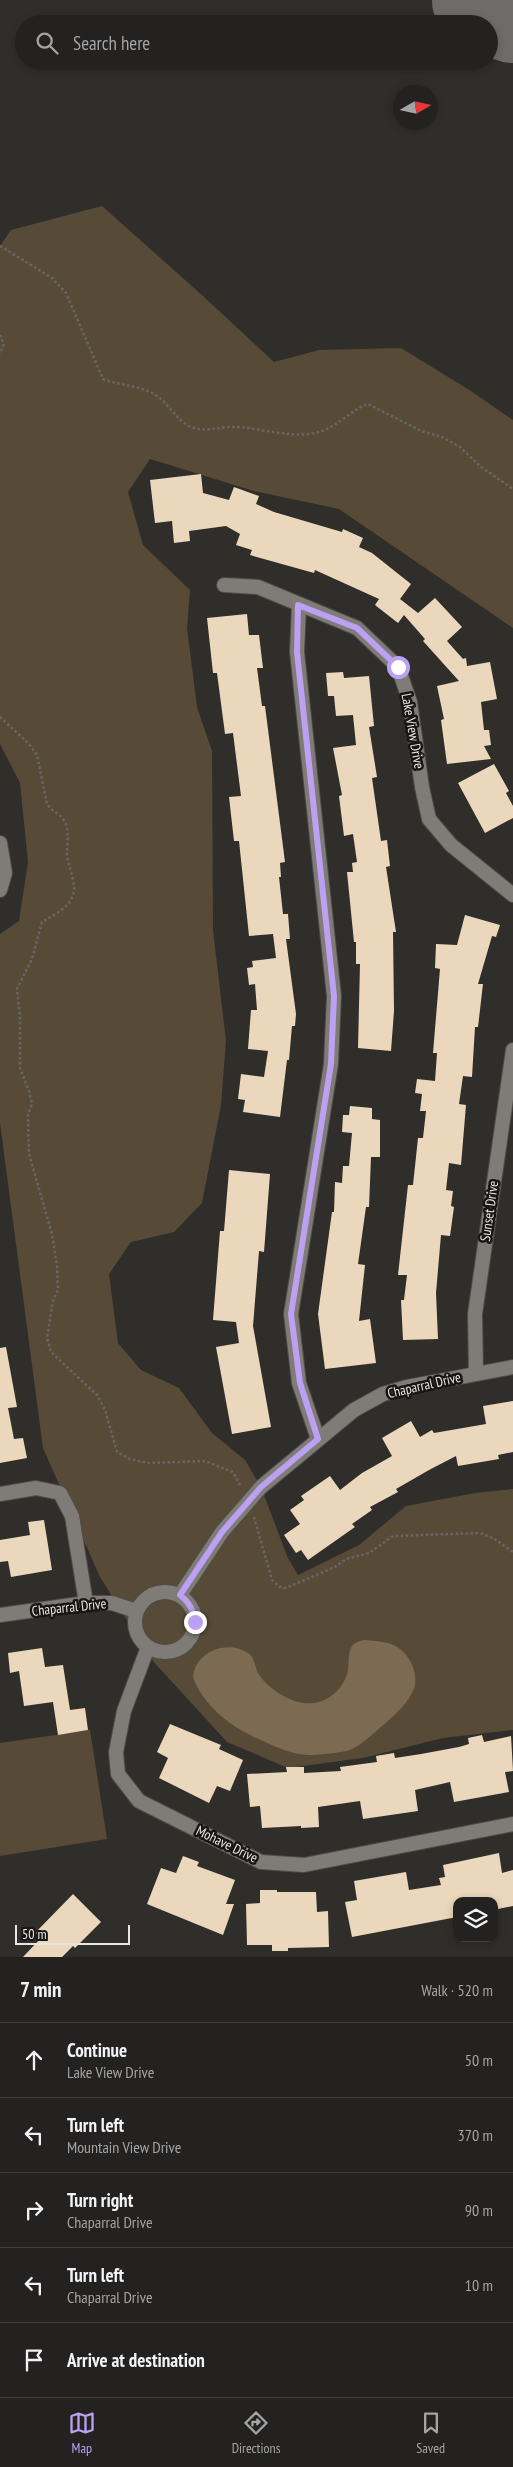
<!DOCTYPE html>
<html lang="en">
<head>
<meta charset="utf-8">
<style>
	:root { --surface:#242220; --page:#2c2a29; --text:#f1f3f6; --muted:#a3a4a5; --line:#413f3e; --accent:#bca0f2 }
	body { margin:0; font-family:"PT Sans Narrow",sans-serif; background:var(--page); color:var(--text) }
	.controls { position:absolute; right:15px; bottom:15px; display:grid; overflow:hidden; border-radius:10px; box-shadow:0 2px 8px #0003 }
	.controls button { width:45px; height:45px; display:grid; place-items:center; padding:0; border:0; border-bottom:1px solid var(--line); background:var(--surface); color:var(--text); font:25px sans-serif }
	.compass { position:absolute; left:393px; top:85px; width:45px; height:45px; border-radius:50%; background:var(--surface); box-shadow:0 2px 8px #0003; rotate:81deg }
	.scale { position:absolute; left:15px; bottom:12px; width:115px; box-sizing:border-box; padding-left:5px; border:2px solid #e8e6e4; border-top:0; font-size:14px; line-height:18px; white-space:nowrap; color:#e8e6e4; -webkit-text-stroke:4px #171615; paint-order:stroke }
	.stop { position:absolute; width:15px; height:15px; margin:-11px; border:4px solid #bca0f2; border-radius:50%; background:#fff }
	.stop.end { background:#bca0f2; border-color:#fff; box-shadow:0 1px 5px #0008 }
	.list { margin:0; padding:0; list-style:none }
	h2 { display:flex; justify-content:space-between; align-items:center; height:65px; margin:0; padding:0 20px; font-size:21px }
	h2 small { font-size:16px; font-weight:400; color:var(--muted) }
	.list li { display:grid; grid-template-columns:32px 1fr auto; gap:15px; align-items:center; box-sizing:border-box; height:75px; padding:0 20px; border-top:1px solid var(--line) }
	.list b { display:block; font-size:19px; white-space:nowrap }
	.list p { margin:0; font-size:16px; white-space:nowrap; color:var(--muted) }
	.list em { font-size:16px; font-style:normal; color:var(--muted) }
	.icon { flex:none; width:28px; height:28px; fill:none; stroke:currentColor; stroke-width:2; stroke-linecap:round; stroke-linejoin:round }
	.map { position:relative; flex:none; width:513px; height:1957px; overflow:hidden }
	.search { position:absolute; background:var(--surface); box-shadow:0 2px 8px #0003; left:15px; right:15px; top:15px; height:55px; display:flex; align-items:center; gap:12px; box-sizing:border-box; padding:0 18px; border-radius:28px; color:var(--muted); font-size:19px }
	.sheet { height:440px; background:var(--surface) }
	nav { display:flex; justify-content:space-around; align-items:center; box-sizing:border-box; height:70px; border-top:1px solid var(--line); background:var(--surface); font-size:14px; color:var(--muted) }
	nav a { display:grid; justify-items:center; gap:2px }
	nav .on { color:var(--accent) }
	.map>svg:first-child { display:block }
</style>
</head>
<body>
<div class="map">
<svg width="513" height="1957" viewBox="0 0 513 1957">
	<rect width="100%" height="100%" fill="#302e2a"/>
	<g fill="#574a37">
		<path d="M102,206L203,296L274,362L319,350L401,348L471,391L513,420V628L339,509L254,491L150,459L128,492L143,545L190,590L187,628L197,707L212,751L213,930L226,1041L221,1105L202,1203L174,1232L131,1242L109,1274L118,1343L141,1370L179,1388L212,1433L245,1460L261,1487L287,1556L298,1575L359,1545L406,1506L475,1493L513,1489V1730L443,1738L363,1758L288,1768L227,1742L152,1660L100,1577L43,1448L0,1123V934L19,921L28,862L20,783L0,744V246L11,230Z"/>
		<path d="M90,1730L107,1839L0,1856V1743Z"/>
	</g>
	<path fill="#7c6b52" d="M364,1640C374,1641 388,1641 397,1647C411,1655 421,1678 412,1693C405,1707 392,1717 381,1727C372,1735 359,1747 347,1751C335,1753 320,1755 308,1755C289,1754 272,1745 254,1737C230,1726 202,1704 193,1677C195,1652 227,1639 248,1653C254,1656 255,1667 258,1673C266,1687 287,1701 304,1703C325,1706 344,1690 348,1670C349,1663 348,1654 351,1648C354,1642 358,1642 364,1640Z"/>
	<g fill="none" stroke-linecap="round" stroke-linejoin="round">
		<path stroke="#6e6c68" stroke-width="102" d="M483,0L513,12"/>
	</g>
	<g fill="#ebd8bc">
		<path d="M201,474L203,493L229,500L234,487L259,496L256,504L274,512L342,532L343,529L363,538L359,547L372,553L411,584L400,599L418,613L435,598L462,627L447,641L463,659L466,658L467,666L490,662L497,699L481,702L484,730H489L491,745L484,746L491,759L447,764L441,720L444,719L437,686L459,681L423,641L425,639L404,615L398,623L375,605L379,599L315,570L314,573L250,555L252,550L236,545L240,534L226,526L189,531L190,541L174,543L172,521L155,523L150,480Z"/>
		<path d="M247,614L249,635H259L263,668H257L262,706H265L285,862L280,863L281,877H279L283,914H288L290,939H286L296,1014L295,1026H292L289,1060H287L280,1117L243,1112L245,1100L238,1099L241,1074L264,1077L268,1051L248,1049L251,1010H257L255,984L249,985L247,968L253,967L252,961L276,958L273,934L249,936L239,841H234L229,797L241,796L233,733L225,734L217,673H213L207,618Z"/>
		<path d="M343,672L344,678L369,676L374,726L369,727L377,777L372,778L381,841L387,840L390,866L386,867L396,932H393L394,1011L391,1051L358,1048L360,964H356V942H354L347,872H353L352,863L357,862L353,834L344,836L339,796L342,795L333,748L356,745L353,715L336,716L334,696H328L326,673Z"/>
		<path d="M494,764L509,791L506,793L513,806V818L485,833L458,783Z"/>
		<path d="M465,915L500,925L496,937L492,936L478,984H483L478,1027H475L472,1077L463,1076L459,1104L466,1105L461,1165L449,1163L446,1190L453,1191L451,1206L454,1207L450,1236L441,1235L436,1293L438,1339L403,1340L401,1300H404L407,1275H398L408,1185H413L418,1138H423L426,1111H420L422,1094L415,1093L417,1079L435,1081L437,1053H433L440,969L435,968L436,944L457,945Z"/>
		<path d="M350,1106L372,1108V1119L380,1120V1157H371L369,1207H366L358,1264L365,1265L359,1321L370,1319L376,1363L325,1369L318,1314L332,1212H334L335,1182L342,1183L343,1166H349L352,1133L342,1132L343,1115H349Z"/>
		<path d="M229,1170L270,1174L264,1252L259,1251L253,1326L271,1427L232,1434L216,1347L239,1343L236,1322L213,1320L220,1231H224Z"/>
		<path d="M6,1347L17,1407L8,1408L14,1439L23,1438L27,1458L0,1463V1348Z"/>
		<path d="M513,1401V1452L498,1455L499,1459L458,1466L456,1456L429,1470L396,1489L398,1492L370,1507L372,1510L352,1524L355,1527L308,1560L301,1550L296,1553L284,1535L300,1524L290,1510L304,1500L301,1496L330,1476L340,1490L362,1473L392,1456L382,1438L411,1421L420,1437L432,1430L434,1433L486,1424L483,1406Z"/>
		<path d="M44,1520L52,1570L11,1577L8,1561L0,1562V1540L30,1535L28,1522Z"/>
		<path d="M42,1648L45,1667L63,1665L70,1710L85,1708L88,1730L58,1735L53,1702L24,1706L19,1671L10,1673L8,1653Z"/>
		<path d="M170,1724L221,1745L219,1749L243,1760L230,1791L217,1786L209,1803L159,1778L168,1758L157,1752Z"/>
		<path d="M482,1735L484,1742L511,1736L513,1771L505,1772L509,1792L454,1802L450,1782L415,1790L418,1811L363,1819L360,1801L318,1807L319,1827L301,1828V1826L262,1828L260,1806L250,1807L247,1774L287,1772L286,1767H304V1773L341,1771L340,1767L377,1762L376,1756L394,1753L395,1758L421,1754L459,1747L469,1744L468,1738Z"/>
		<path d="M499,1853L502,1873L513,1870V1906L498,1909L494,1901H457V1917L352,1937L345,1902L357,1900L354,1881L406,1872L409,1890L441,1885L439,1878L445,1877L443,1865Z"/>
		<path d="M183,1856L199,1862L197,1866L235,1880L226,1904H234L223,1935L147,1904L161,1868L176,1873Z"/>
		<path d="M260,1890H277V1892H316L317,1912L328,1911L329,1947L288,1948V1951H272V1945H247L246,1904L260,1903Z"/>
		<path d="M73,1894L101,1922L75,1948L73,1946L62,1957H23L41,1938L35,1933Z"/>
	</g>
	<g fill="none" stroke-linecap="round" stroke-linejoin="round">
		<g stroke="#4e4c49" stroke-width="16">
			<g id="street">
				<path d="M224,585L258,587L357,628L398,667L410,702L422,787L429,819L451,845L513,895"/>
				<path d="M299,605L297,652L334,996L331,1064L291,1314L299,1383L318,1439"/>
				<path d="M0,843L5,873L0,890"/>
				<path d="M476,1373L475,1314L513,1050"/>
				<path d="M0,1494L36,1488L60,1493L72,1516L86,1603"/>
				<circle cx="165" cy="1622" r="30"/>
				<path d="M180,1595L222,1532L261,1487L354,1410L383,1394L407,1387L513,1367"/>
				<path d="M0,1615L86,1603H112L136,1611"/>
				<path d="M148,1647L124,1711L116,1752L118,1774L139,1801L261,1862L304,1865L513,1824"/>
			</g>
		</g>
		<g stroke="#696764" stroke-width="2.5" stroke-dasharray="2.5 2.5" stroke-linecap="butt">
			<path d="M0,246L52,278L66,293L103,379C120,386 139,385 154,394C168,402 177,421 191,427C205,432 215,428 229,427C258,426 290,440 319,432C338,427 350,410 368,404L421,431L442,437L460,447L481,467L513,489"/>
			<path d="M0,335L4,344L0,354"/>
			<path d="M0,717L29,744L37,755L47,804C51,811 59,813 63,819C70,829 67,842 67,854C68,863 71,871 73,880C79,903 59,912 42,922L32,959L17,989L20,1017V1068L29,1091L32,1104L28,1115L29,1154L52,1234L57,1266L58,1290L53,1301L47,1338L51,1352L97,1395L105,1410L117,1452L130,1459L148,1463L205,1461L233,1472L241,1487"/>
			<path d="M254,1517L272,1580L280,1587L286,1588L335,1567L346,1559L369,1553L393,1536L480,1533L493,1538L513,1552"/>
		</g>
		<use href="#street" stroke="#7f7c78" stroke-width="14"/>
	</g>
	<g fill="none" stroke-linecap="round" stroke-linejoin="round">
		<path stroke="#bca0f2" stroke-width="6" d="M195,1622C193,1610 190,1603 180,1595L222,1532L261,1487L318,1439L300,1383L291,1314L331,1064L334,996L297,652L298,605L357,628L398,667"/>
	</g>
	<g text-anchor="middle" stroke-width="5" stroke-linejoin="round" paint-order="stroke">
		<g font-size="14" fill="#e8e6e4" stroke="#171615">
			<text transform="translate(413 731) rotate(80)" y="5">Lake View Drive</text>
			<text transform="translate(489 1211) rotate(-82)" y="5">Sunset Drive</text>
			<text transform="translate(424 1385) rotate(-13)" y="5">Chaparral Drive</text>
			<text transform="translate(69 1607) rotate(-6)" y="5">Chaparral Drive</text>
			<text transform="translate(227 1844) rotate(26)" y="5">Mohave Drive</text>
		</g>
	</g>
</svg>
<div class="controls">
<button><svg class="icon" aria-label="layers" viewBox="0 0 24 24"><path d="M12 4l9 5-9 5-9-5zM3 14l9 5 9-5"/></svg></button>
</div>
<svg class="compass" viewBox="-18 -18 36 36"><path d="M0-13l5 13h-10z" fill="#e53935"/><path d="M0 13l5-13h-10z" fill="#a3a4a5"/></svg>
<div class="scale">50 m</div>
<div class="stop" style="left:398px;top:667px"></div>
<div class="stop end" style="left:195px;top:1622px"></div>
<div class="search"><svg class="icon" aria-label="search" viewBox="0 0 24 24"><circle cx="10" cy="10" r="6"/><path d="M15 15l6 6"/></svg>Search here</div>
</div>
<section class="sheet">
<h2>7 min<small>Walk · 520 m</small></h2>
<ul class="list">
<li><svg class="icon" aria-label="ahead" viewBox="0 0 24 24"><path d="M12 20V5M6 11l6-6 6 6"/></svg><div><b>Continue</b><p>Lake View Drive</p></div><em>50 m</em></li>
<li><svg class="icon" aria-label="left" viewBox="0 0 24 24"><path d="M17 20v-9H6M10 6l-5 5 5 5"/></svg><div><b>Turn left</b><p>Mountain View Drive</p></div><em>370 m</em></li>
<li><svg class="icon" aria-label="right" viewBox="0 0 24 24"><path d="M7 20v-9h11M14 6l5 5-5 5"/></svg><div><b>Turn right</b><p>Chaparral Drive</p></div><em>90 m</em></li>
<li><svg class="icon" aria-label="left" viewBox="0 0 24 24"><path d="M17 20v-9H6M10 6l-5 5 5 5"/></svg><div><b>Turn left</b><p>Chaparral Drive</p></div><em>10 m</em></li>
<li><svg class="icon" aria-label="arrive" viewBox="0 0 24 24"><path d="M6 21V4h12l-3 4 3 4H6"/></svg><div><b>Arrive at destination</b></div></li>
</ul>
</section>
<nav>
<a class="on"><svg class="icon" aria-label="map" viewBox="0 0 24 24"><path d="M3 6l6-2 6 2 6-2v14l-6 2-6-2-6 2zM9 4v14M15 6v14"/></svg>Map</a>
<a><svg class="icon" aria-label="directions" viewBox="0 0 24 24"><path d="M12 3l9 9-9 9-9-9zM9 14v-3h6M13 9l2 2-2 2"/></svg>Directions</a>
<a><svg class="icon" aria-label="saved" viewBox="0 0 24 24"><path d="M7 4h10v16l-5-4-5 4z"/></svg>Saved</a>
</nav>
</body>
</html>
